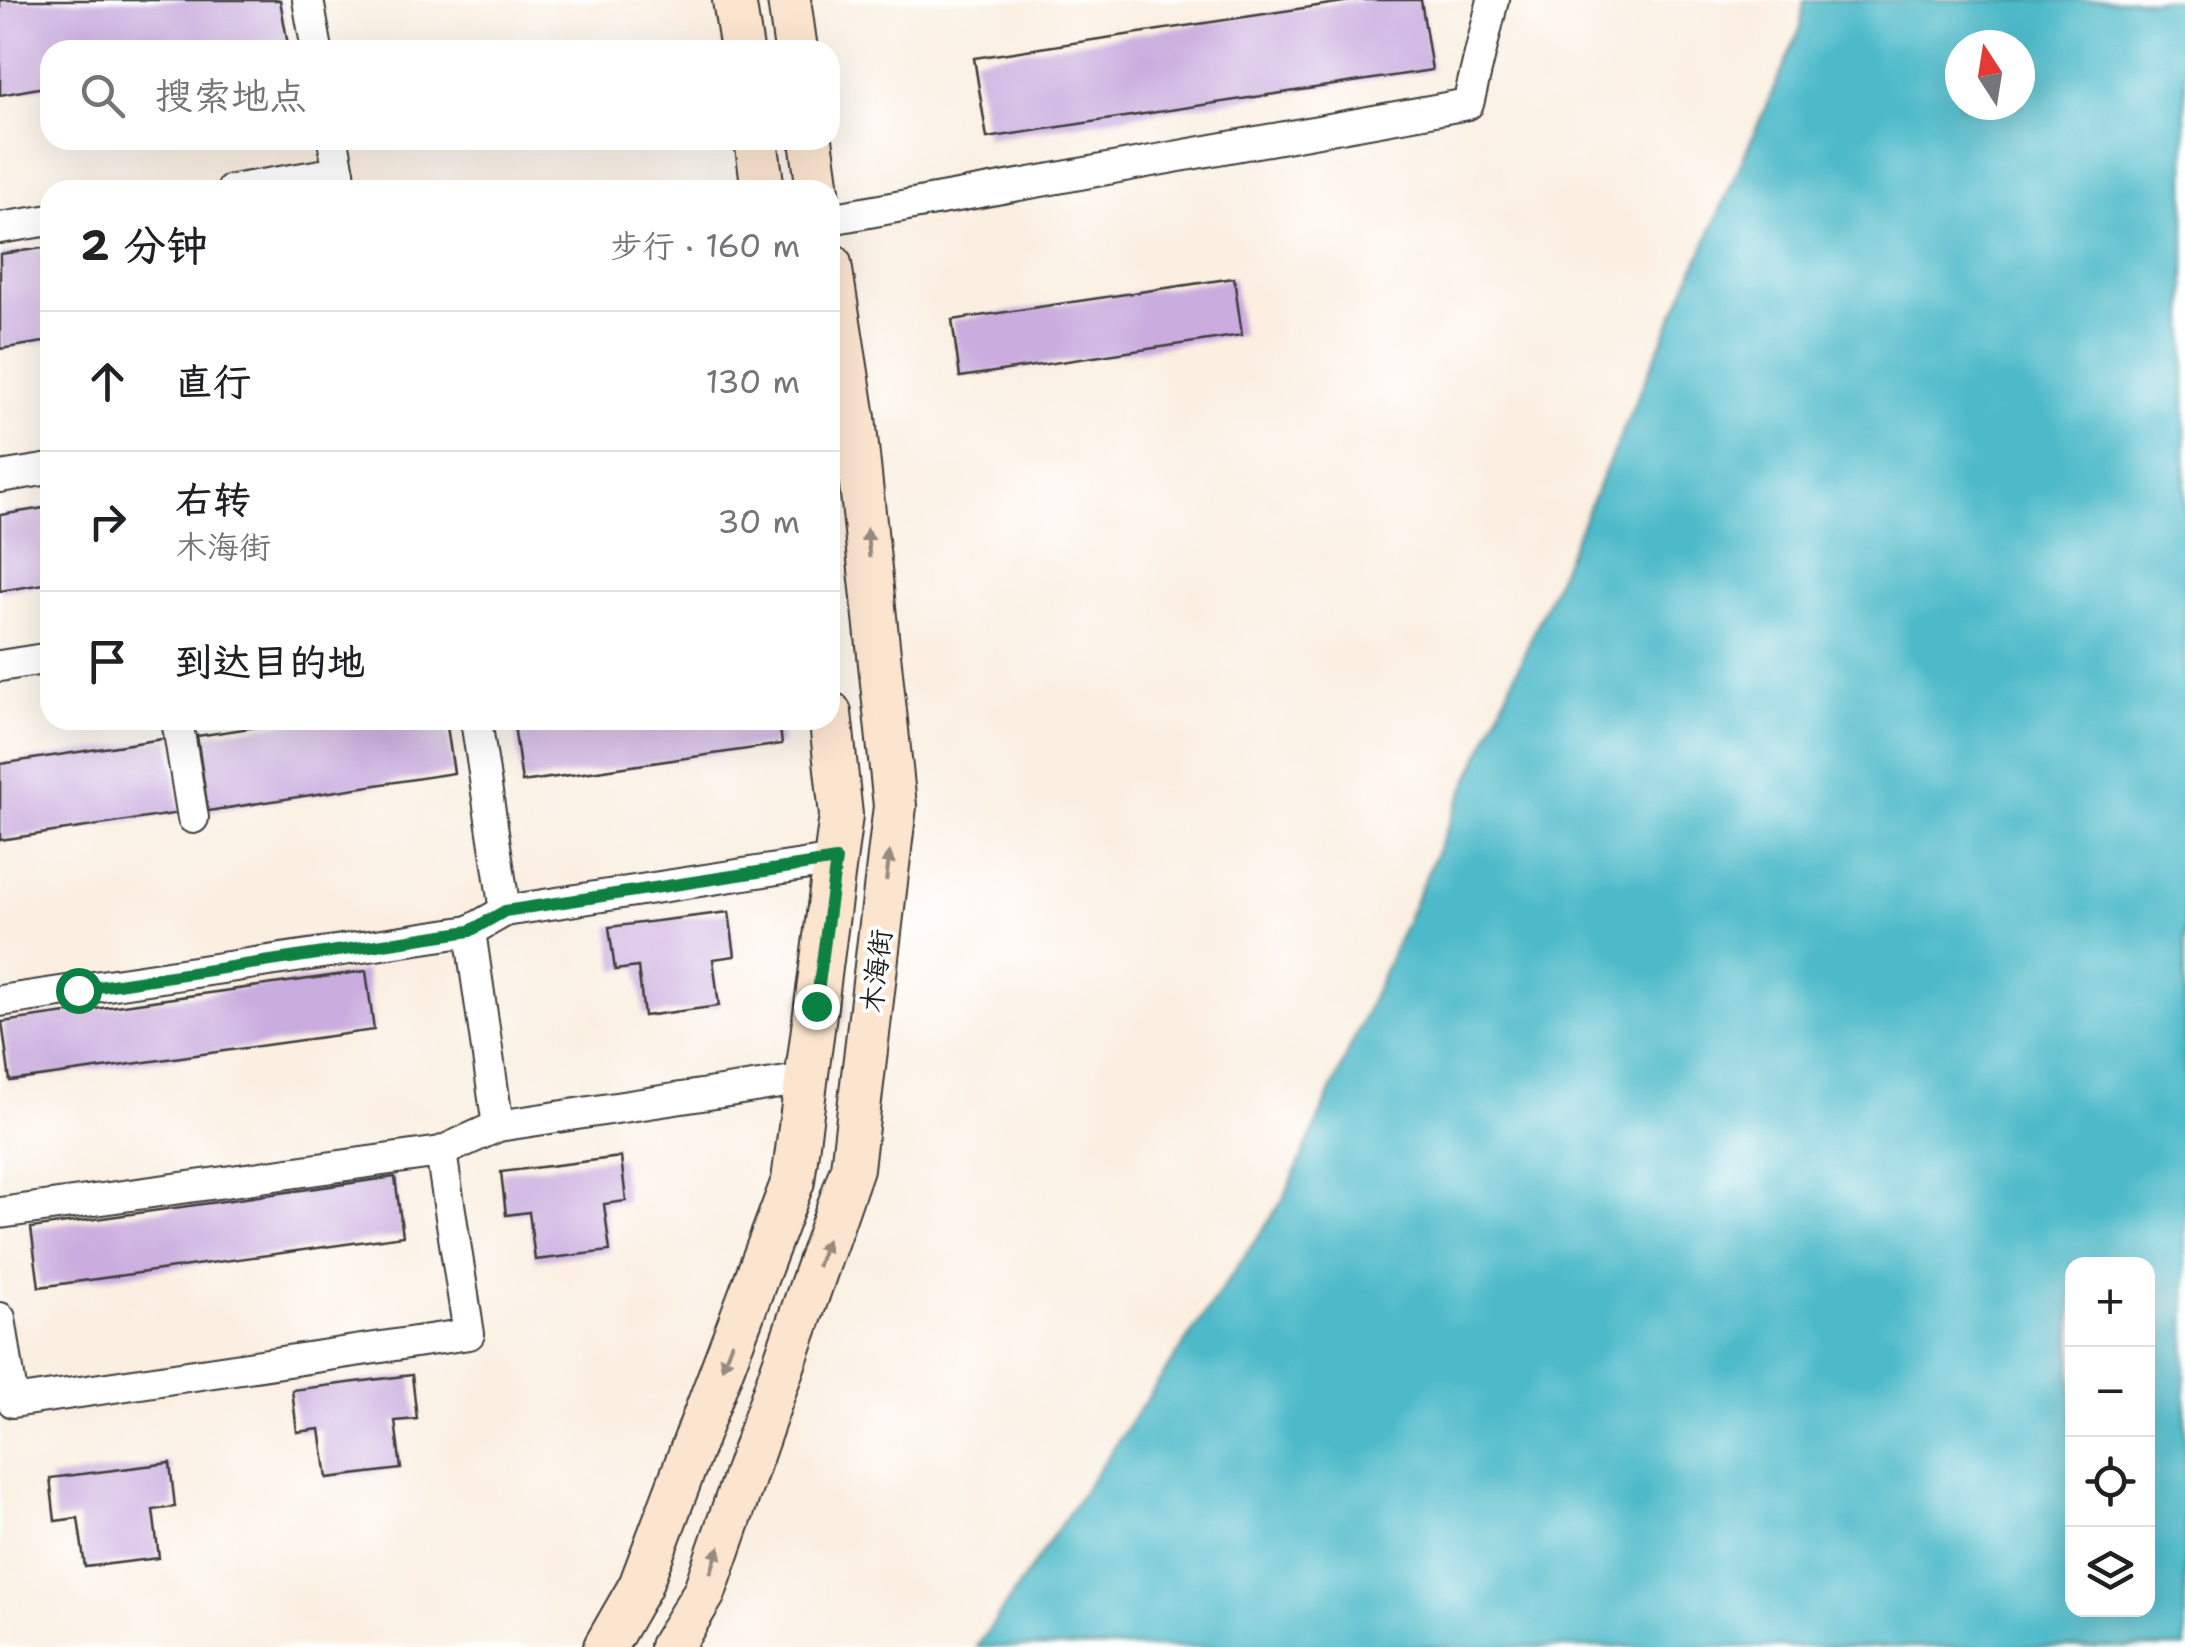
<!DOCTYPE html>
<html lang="zh">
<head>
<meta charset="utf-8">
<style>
	:root { --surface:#fff; --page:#f6f6f6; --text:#202124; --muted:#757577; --line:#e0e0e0 }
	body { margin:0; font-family:"Shantell Sans","LXGW WenKai TC",sans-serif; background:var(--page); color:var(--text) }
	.controls { position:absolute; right:30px; bottom:30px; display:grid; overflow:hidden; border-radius:20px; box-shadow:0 10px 40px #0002 }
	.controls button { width:90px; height:90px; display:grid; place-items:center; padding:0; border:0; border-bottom:2px solid var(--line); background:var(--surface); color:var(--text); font:50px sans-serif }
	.compass { position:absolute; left:1945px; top:30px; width:90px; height:90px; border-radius:50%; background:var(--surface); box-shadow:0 10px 40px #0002; rotate:348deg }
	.stop { position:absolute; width:30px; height:30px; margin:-22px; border:8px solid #0b8043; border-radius:50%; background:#fff }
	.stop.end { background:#0b8043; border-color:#fff; box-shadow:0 2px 10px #0008 }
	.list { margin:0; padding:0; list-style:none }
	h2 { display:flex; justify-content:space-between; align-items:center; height:130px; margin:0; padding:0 40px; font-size:42px }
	h2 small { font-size:32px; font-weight:400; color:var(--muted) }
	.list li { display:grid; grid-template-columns:65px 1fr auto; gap:30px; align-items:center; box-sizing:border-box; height:140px; padding:0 40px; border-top:2px solid var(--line) }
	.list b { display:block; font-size:38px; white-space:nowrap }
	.list p { margin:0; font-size:32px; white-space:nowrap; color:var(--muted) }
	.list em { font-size:32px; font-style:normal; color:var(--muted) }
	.icon { flex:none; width:55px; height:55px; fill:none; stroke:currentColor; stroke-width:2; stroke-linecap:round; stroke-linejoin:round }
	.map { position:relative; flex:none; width:2185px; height:1647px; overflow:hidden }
	.search { position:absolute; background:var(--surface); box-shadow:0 10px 40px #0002; left:40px; top:40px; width:800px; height:110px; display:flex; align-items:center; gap:25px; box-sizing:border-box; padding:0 35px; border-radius:30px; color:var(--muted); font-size:38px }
	.panel { position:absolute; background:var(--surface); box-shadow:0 10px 40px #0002; left:40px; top:180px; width:800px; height:550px; border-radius:30px }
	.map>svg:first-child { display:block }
</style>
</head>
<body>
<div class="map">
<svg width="2185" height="1647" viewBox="0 0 2185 1647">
	<rect width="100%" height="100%" fill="#fff"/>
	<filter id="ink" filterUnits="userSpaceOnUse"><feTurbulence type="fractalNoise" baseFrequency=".01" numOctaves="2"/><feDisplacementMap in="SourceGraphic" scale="20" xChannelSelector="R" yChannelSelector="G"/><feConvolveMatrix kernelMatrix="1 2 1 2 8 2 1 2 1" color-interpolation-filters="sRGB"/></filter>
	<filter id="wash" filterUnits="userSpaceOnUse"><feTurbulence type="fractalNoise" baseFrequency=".0048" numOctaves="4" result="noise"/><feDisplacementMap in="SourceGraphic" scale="40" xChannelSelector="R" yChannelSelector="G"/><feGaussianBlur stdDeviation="2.25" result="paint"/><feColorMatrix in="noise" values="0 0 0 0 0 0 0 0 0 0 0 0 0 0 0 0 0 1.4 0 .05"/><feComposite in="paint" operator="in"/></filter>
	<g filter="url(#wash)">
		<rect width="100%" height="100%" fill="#faefe1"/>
		<path fill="#4dbac9" stroke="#346b72" stroke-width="2.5" fill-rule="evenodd" d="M1804,0H2185V1647H977L1283,1200L1801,27ZM1960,45H2020V105H1960ZM2072,1264H2148V1610H2072Z"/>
		<g id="blocks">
			<g fill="#caadde">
				<path d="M0,0H280L288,45L258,50H50V86L0,95Z"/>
				<path d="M1357,0H1421L1432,70L987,138L974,58Z"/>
				<path d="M50,247V341L0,349V254Z"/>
				<path d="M1234,278L1242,335L960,377L952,320Z"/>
				<path d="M50,507V583L0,591V515Z"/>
				<path d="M303,720H446L454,773L208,811L197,736Z"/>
				<path d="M547,720H779L782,744L522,782L514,725Z"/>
				<path d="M169,738L180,813L0,840V764Z"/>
				<path d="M729,912L735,956L713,959L719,1006L644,1016L638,967L615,970L609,927Z"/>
				<path d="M366,971L374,1030L10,1081L2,1022Z"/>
				<path d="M621,1157L626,1201L604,1204L610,1251L535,1260L529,1212L506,1215L501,1172Z"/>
				<path d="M395,1177L403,1236L39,1287L31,1228Z"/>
				<path d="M412,1375L417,1419L395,1421L401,1469L327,1478L320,1429L297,1432L292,1390Z"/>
				<path d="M170,1463L175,1507L153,1510L159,1558L85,1567L78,1518L55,1521L50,1478Z"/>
			</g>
		</g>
	</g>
	<g filter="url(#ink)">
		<use href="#blocks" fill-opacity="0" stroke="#3d3c3a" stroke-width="2.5"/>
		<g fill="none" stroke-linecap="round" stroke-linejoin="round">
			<g stroke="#3d3c3a" stroke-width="34">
				<g id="street">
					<path d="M308,0L317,50"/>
					<path d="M333,140L342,190"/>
					<path d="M232,190L339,172"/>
					<path d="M830,219L1468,104L1493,0"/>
					<path d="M0,228L50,220"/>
					<path d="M0,477L50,469"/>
					<path d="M0,666L50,658"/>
					<path d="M177,720L193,818"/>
					<path d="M476,720L505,911L835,860"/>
					<path d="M505,911L470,931L498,1126L806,1079"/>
					<path d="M0,1001L470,931"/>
					<path d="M0,1213L441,1152"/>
					<path d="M0,1318L13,1402L469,1334L441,1152L498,1126"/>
				</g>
			</g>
			<g stroke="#3d3c3a" stroke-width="46">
				<g id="secondary">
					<path d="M734,0L742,50"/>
					<path d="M789,0L796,50"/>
					<path d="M756,140L763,190"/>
					<path d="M811,140L818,190"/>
					<path d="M605,1647L640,1586L793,1181L841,815L830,713"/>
					<path d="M671,1647L704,1593L852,1168L895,806L854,418L830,264"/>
				</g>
			</g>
			<use href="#street" stroke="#fff" stroke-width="30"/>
			<use href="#secondary" stroke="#fce5cf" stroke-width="42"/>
		</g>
		<defs><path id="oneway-solid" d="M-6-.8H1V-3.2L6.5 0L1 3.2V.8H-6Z" transform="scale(2.5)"/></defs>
		<g fill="#978b7e">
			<use href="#oneway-solid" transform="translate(868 543) rotate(-96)"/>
			<use href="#oneway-solid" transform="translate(888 866) rotate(-83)"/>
			<use href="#oneway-solid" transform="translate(822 1253) rotate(-71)"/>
			<use href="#oneway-solid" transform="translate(727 1355) rotate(111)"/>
			<use href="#oneway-solid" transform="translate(715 1560) rotate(-71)"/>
		</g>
	</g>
	<g fill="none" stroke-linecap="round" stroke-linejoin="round" filter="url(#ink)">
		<path stroke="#0b8043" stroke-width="12" d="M78,990L470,931L505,911L836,860L816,1006"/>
	</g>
	<g text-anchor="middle" stroke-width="8" stroke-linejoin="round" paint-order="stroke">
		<g font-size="28" fill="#1c1c1c" stroke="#fff">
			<text transform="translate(876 971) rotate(-83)" y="10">木海街</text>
		</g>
	</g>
</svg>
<div class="controls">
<button>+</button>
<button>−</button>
<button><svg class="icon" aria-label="locate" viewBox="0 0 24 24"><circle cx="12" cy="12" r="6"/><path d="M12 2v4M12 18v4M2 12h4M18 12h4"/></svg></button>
<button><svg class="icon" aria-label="layers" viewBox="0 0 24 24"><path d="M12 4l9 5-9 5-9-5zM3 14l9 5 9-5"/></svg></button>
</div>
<svg class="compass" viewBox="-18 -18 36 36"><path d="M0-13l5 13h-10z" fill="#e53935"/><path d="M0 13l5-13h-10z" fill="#757577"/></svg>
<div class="stop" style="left:78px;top:990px"></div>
<div class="stop end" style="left:816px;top:1006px"></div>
<div class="search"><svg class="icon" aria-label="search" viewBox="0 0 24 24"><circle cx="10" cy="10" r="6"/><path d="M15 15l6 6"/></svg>搜索地点</div>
<section class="panel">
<h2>2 分钟<small>步行 · 160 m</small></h2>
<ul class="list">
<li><svg class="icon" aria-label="ahead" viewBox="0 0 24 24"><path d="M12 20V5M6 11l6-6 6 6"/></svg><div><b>直行</b></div><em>130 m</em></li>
<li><svg class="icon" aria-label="right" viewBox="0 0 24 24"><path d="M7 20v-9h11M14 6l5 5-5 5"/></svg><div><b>右转</b><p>木海街</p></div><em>30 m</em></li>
<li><svg class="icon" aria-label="arrive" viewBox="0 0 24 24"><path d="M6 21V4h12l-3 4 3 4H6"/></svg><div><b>到达目的地</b></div></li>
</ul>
</section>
</div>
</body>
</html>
